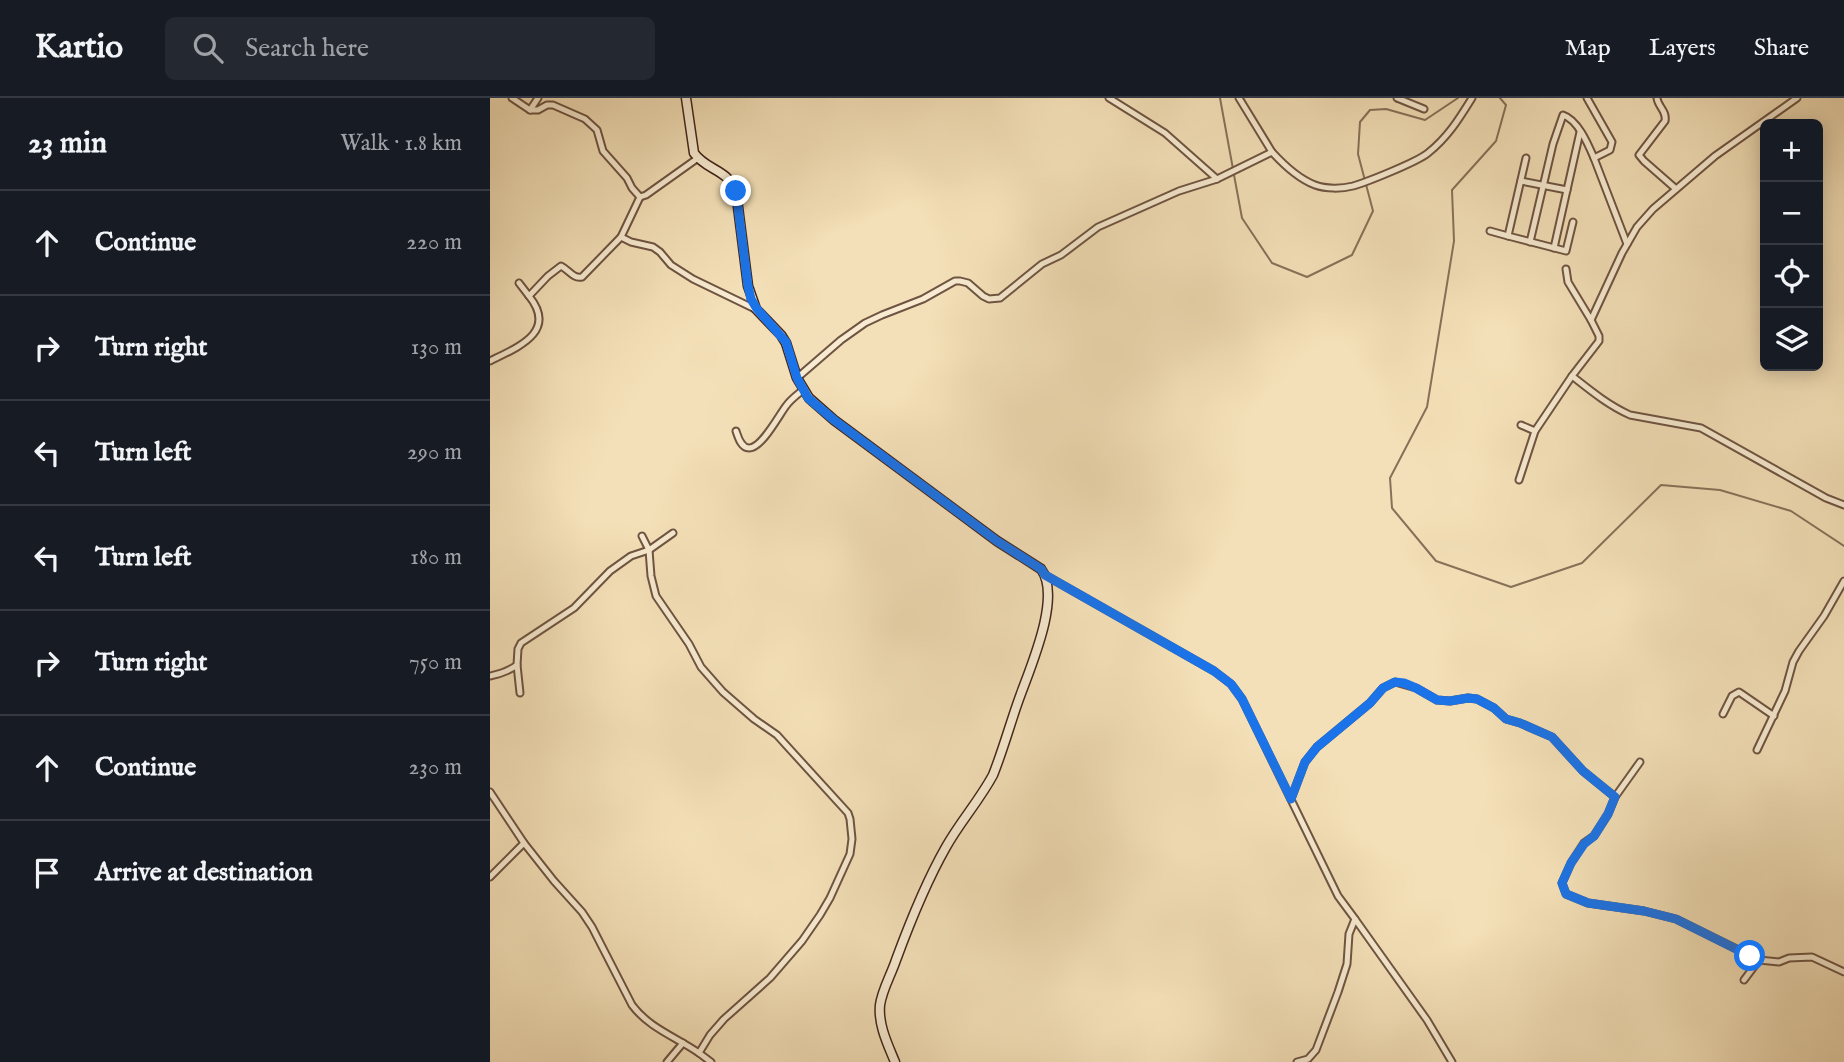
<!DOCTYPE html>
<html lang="en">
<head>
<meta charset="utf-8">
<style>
	:root { --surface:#171b24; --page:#242831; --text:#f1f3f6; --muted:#9ea1a6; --line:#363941 }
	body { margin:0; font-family:"IM FELL English",serif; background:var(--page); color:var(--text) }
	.controls { position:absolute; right:21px; top:21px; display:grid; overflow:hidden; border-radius:10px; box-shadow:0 4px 18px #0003 }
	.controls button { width:63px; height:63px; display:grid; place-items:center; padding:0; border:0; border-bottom:2px solid var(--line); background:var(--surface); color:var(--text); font:35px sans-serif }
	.stop { position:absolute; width:21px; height:21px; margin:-16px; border:5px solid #1a73e8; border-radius:50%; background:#fff }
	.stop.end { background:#1a73e8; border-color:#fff; box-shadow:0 2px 7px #0008 }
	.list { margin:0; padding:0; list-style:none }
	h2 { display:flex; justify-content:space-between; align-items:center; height:91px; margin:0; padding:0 28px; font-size:30px }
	h2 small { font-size:23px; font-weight:400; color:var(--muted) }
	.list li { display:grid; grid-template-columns:46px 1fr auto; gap:21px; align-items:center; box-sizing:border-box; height:105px; padding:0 28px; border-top:2px solid var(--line) }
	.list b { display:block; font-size:26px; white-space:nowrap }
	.list em { font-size:23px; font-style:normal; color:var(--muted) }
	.icon { flex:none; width:38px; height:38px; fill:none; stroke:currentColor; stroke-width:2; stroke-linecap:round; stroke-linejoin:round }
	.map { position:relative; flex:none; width:1354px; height:964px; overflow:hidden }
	header { display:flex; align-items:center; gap:42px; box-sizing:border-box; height:98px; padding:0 35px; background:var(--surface); border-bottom:2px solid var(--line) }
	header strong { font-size:33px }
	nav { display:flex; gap:38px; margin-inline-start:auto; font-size:24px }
	.search { width:490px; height:63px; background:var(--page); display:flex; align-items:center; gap:18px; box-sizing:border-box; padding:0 24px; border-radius:10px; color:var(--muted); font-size:26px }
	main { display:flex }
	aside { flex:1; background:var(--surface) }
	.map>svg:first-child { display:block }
</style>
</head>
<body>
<header>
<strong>Kartio</strong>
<div class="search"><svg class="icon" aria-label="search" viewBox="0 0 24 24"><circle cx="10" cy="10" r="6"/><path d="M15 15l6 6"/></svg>Search here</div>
<nav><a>Map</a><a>Layers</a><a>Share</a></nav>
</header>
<main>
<aside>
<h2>23 min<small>Walk · 1.8 km</small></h2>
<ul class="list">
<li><svg class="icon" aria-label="ahead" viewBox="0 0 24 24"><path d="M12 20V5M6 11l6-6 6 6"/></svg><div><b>Continue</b></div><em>220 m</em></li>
<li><svg class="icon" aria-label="right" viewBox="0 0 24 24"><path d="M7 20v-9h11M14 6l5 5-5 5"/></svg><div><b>Turn right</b></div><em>130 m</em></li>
<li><svg class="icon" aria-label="left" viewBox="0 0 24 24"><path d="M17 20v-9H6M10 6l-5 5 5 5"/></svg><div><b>Turn left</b></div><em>290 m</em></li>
<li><svg class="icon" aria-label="left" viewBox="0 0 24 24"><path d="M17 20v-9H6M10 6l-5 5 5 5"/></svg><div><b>Turn left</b></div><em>180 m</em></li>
<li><svg class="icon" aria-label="right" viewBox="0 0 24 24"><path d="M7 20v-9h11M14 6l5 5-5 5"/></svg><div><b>Turn right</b></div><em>750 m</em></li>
<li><svg class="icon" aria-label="ahead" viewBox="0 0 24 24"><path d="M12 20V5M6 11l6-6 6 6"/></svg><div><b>Continue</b></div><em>230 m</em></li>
<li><svg class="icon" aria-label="arrive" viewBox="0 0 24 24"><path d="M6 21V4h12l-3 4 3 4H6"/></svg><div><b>Arrive at destination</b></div></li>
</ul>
</aside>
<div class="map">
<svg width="1354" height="964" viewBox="0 0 1354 964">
	<rect width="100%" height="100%" fill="#f4e0b8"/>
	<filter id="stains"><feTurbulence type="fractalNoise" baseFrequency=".00286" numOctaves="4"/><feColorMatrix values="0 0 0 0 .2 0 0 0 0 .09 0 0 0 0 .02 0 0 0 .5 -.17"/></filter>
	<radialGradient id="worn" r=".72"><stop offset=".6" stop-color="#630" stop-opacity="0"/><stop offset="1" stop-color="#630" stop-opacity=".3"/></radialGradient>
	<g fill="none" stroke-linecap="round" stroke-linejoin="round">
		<g stroke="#887059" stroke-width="2">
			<path d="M730,0L743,71"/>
			<path d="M1010,0L1016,7L1006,43L962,92L964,143L937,309L900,380L902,410L946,463L1021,489L1092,465L1171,387L1230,392L1301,413L1354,448"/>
			<path d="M744,77L752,120L782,165L817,179L862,157L883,113L868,56L870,24L880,12L896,11L935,22L968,0"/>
		</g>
		<g stroke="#6e5442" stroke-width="9">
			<g id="street">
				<path d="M22,0L40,12H48L57,7H63L95,21L107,32L113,53L137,80L142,90L150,99L131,139L141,144L163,149L170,154L181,167L203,181L265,211"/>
				<path d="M619,0L675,35L727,81"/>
				<path d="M749,0L782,54"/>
				<path d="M907,0L934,11"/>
				<path d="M1097,0L1122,44L1120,52L1104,60L1137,146"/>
				<path d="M1167,0C1168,9 1177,13 1175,23L1149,57L1154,63L1186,91"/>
				<path d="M1307,0L1225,58L1163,111L1147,129L1132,155L1101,222L1109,238V243L1082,278C1101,293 1118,307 1140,317L1211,330L1336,400L1354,407"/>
				<path d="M40,12L48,0"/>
				<path d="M1036,60L1018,138L1076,153L1083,124"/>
				<path d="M1031,83L1077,92"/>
				<path d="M150,99L156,97L208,60"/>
				<path d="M1000,133L1018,138"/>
				<path d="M1040,144L1063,46L1073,17C1088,22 1098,46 1104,60"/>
				<path d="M1064,150L1090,34"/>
				<path d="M1076,171L1078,184L1101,222"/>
				<path d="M29,185L39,198"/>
				<path d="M0,263C28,249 68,234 39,198L58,178L71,168C79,172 83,181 92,179L131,139"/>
				<path d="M307,280L351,242L375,225L392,217L433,201L465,183H470L478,185L493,198L499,201L510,200L552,166L571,157L608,129L689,93L727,81L782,54C793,66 809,81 825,87C836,91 851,91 863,88C877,84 927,64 938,55C958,39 969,21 982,0"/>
				<path d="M1031,327L1045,333"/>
				<path d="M246,333C248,339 251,350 259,350C272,350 289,317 296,308C301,301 307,297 313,292"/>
				<path d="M1029,382L1045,333L1082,278"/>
				<path d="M152,438L159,452L161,478L166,498L199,546L211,569L233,594L264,621L287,637L296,647L358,715L360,721L362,741L360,756L340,800L330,817L312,843L280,880L234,921L220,937L209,955L221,964"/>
				<path d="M555,477L724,573L741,586L752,601L848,798L865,821"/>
				<path d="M27,567L30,595"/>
				<path d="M0,578C10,576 19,573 27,567L28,551L31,545L84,510L120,473L141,458L159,452L183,435"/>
				<path d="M1233,616L1242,598L1249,594L1284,618"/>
				<path d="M1267,652L1295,593L1303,564L1309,553L1334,518L1354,483"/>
				<path d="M0,694L34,745L64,783L92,814L102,829L142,907C159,930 186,939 209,955"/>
				<path d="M1125,699L1150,664"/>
				<path d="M801,701L815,664L827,649L880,605L893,590L905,584L926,590L947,602L960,603L978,600L987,601L1004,610L1016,621L1030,625L1062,639L1093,673L1125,699L1118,716L1104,738L1094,745L1081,765L1072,785L1076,796L1098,805L1154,813L1186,821L1269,862L1289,864L1299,860L1322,859L1354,874"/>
				<path d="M0,779L34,745"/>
				<path d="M1254,882L1269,862"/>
				<path d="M177,964L193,945"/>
				<path d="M807,964L818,961L826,952L848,894L857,866L859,836L865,821L937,922L962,964"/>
			</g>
		</g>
		<g stroke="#42261b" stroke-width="11">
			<path id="secondary" d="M196,0L204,55C216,72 237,71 246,93L258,188L266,211L291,237L296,245L307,280L319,300L344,322L507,443L551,471C572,499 540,570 529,601C520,626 513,652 503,677C489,703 470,724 456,749C436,784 420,824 406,862C401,877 392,892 390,907C388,927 398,947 405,964"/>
		</g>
		<use href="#street" stroke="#f8ebd1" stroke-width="5"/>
		<use href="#secondary" stroke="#f8ebd1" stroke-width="8"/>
	</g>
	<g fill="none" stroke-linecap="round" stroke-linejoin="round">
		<path stroke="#1a73e8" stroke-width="9" d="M246,93L258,188L261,201L267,211L296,244L307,280L318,300L344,322L507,443L551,471L555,477L724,573L741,586L752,601L801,701L815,664L827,649L880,605L893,590L905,584L914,585L926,590L947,602L960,603L978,600L987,601L1004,610L1016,621L1030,625L1062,639L1093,673L1125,699L1118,716L1104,738L1094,746L1081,765L1072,785L1076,796L1098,805L1154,813L1186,821L1260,858"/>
	</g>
	<rect width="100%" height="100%" filter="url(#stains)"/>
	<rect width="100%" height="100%" fill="url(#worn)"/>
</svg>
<div class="controls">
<button>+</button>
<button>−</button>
<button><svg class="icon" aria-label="locate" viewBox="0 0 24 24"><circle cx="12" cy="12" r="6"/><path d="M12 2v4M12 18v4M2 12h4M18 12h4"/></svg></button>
<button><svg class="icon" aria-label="layers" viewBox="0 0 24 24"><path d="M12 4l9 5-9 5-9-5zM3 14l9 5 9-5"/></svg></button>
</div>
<div class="stop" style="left:1260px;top:858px"></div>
<div class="stop end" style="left:246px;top:93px"></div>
</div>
</main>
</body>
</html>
